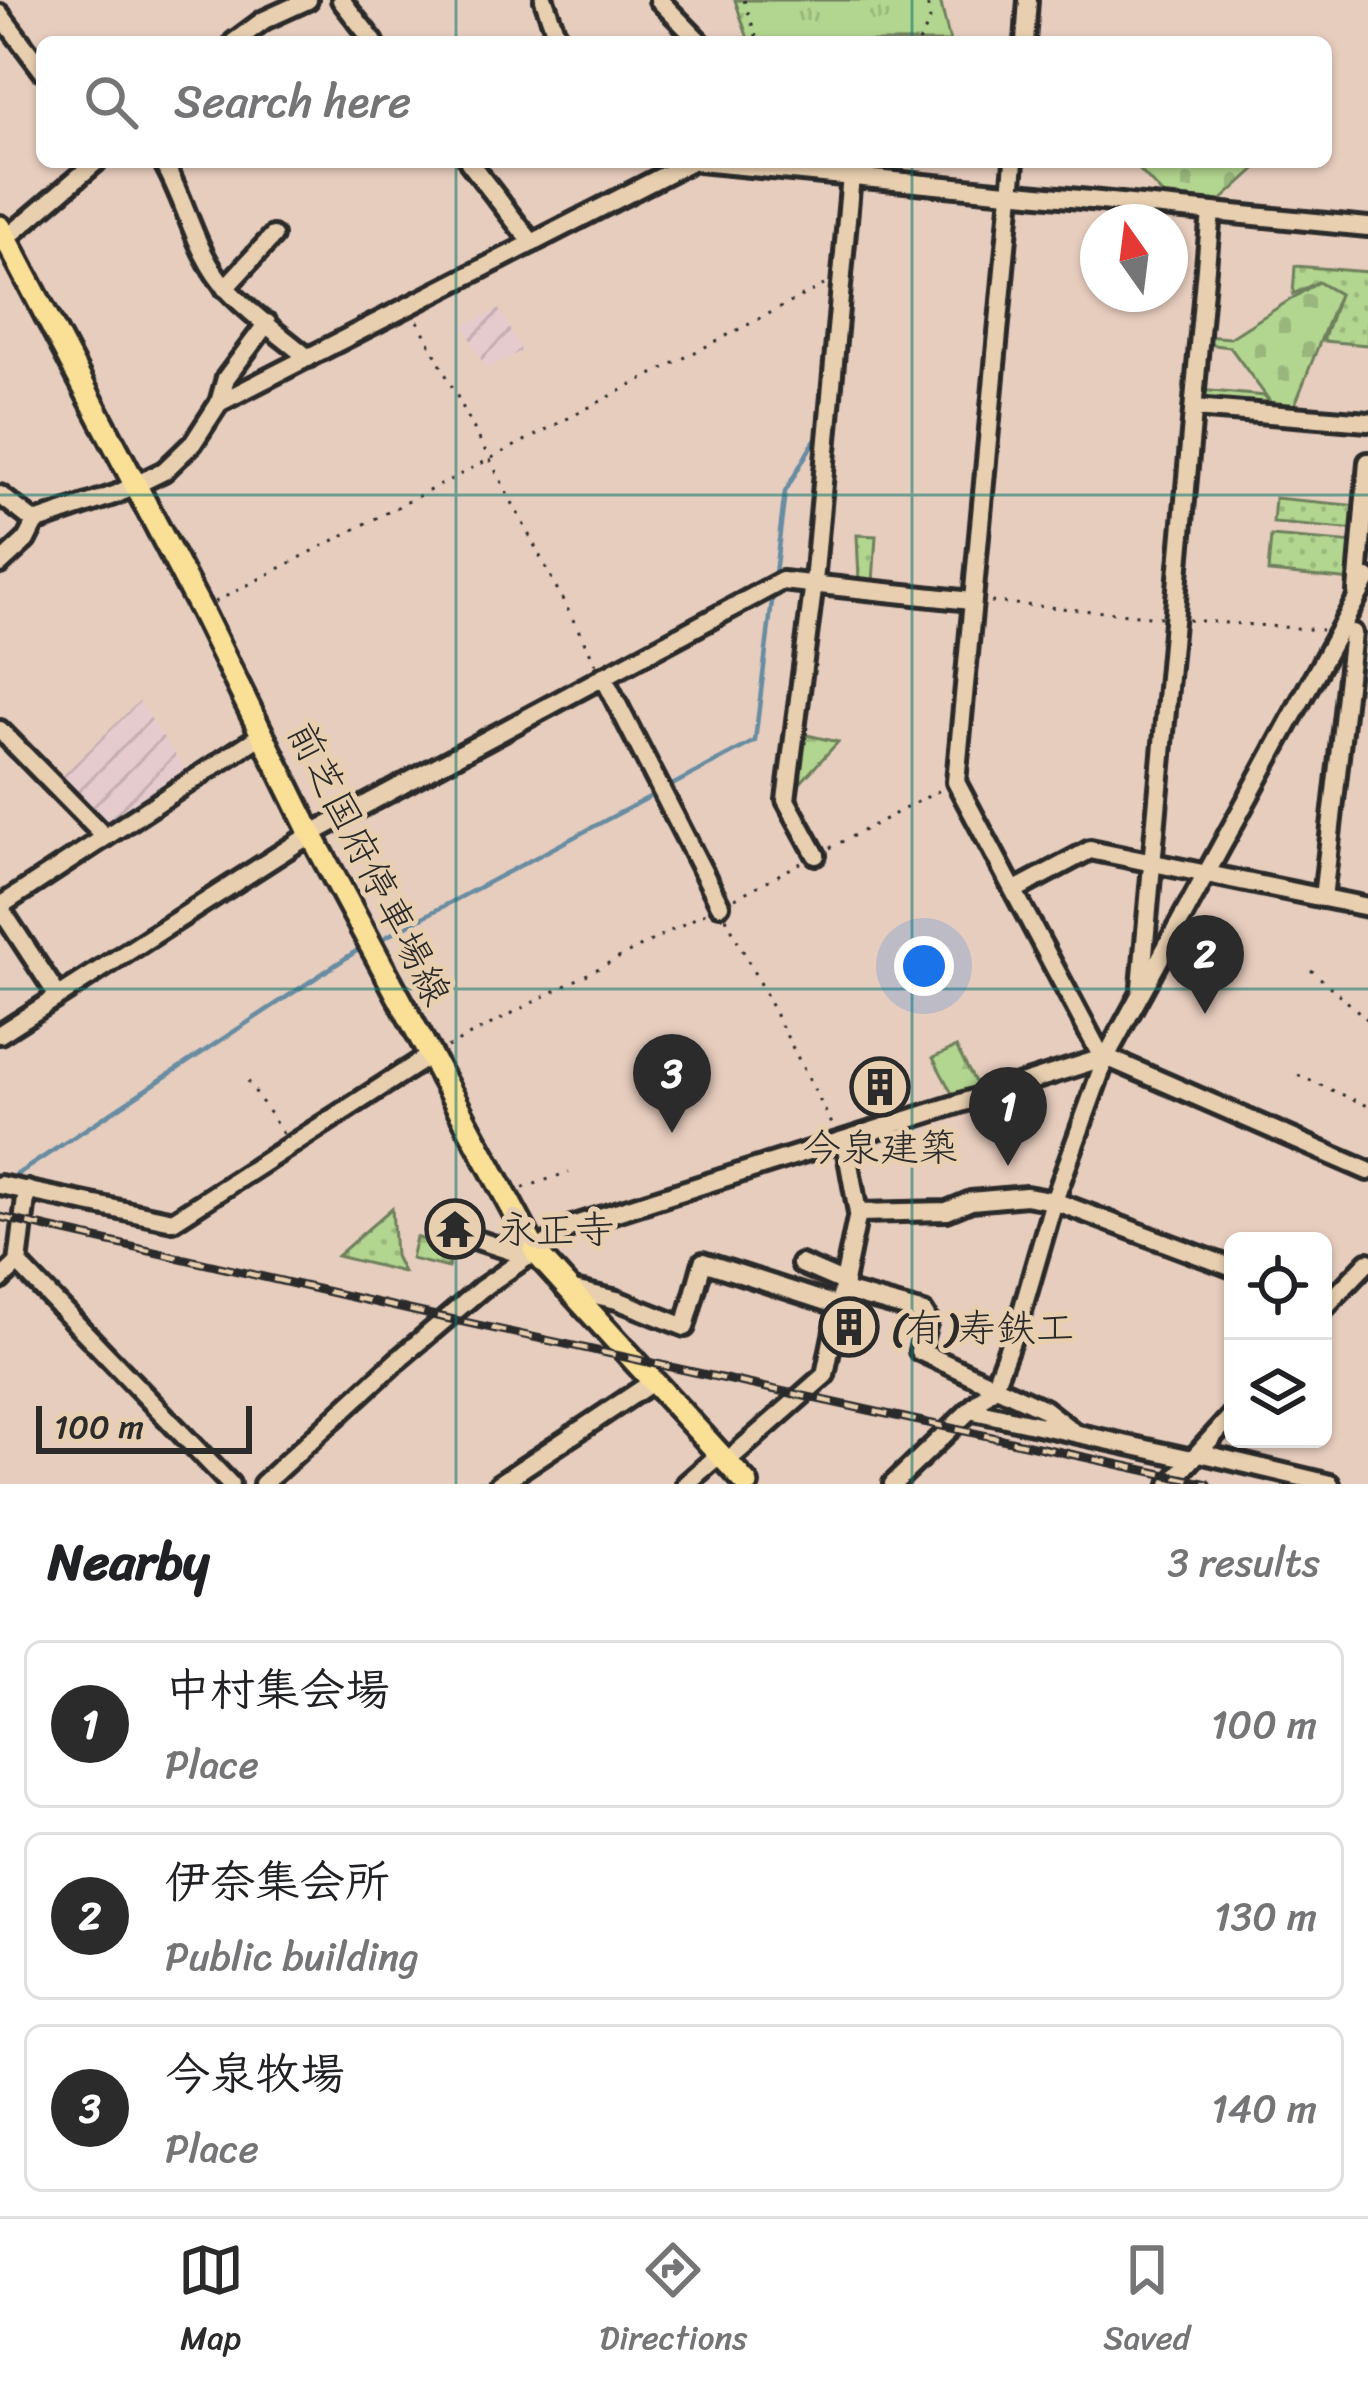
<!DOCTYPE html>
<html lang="en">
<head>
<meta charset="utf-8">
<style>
	:root { --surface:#fff; --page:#f6f6f6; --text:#202124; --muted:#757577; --line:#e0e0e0; --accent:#2b2b2b }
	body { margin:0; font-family:Sriracha,"Klee One",sans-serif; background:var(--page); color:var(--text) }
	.controls { position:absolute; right:36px; bottom:36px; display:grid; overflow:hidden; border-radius:18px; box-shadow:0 3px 9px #0004 }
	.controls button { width:108px; height:108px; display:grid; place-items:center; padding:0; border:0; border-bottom:3px solid var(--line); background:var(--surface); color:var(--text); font:60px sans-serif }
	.compass { position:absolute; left:1080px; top:204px; width:108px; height:108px; border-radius:50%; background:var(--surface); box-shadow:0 3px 9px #0004; rotate:346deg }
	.scale { position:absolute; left:36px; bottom:30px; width:216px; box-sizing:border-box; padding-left:12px; border:6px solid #2b2b2b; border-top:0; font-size:33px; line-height:42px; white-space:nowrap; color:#2b2b2b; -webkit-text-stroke:9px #e8cfb0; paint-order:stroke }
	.you { position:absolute; left:924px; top:966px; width:42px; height:42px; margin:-30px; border:9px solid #fff; border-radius:50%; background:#1a73e8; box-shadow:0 0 0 18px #1a73e833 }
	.badge { display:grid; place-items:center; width:78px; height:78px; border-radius:50%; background:var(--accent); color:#fff; font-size:39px; font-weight:700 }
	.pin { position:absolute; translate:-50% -99px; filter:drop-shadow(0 3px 6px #0008) }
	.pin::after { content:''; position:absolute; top:63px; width:42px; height:36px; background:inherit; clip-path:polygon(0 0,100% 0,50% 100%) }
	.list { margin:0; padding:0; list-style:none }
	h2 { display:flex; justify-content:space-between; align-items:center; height:156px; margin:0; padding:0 48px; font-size:51px }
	h2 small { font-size:39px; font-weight:400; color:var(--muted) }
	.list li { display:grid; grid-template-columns:78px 1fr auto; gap:36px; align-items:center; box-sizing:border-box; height:168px; margin:0 24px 24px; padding:0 24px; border:3px solid var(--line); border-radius:18px }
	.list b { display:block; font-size:45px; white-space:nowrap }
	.list p { margin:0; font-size:39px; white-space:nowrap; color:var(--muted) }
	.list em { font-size:39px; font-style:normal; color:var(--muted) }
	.icon { flex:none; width:66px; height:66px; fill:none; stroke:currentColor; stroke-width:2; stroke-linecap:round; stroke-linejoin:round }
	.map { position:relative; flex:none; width:1368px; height:1484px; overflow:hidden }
	.search { position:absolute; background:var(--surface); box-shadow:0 3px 9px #0004; left:36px; right:36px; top:36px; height:132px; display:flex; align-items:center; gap:30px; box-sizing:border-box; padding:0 42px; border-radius:18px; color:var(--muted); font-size:45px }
	.sheet { height:732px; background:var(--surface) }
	nav { display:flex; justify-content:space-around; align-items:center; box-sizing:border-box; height:168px; border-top:3px solid var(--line); background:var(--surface); font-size:33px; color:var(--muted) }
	nav a { display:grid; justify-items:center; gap:6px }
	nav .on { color:var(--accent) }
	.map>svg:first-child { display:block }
</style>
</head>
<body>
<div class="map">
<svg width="1368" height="1484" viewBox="0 0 1368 1484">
	<defs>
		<pattern id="industrial-furrows" width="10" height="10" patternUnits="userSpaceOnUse" patternTransform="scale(3)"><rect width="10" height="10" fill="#e5cbce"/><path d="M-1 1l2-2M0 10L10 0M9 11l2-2" fill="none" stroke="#c5aeb1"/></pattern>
		<pattern id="grass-dots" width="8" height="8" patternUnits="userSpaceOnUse" patternTransform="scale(3)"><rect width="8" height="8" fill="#b2d58f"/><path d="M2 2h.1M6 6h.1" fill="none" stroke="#99b77c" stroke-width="1.8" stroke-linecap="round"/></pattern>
		<pattern id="forest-firs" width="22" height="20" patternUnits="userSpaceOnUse" patternTransform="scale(3)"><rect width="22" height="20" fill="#b2d58f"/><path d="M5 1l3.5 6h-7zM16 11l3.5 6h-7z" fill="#99b77c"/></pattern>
		<pattern id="cemetery-stones" width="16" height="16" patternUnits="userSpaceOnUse" patternTransform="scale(3)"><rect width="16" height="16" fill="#b2d58f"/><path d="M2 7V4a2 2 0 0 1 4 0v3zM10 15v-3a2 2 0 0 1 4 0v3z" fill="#99b77c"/></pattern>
		<pattern id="park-tufts" width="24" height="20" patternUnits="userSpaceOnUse" patternTransform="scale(3)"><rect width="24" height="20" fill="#b2d58f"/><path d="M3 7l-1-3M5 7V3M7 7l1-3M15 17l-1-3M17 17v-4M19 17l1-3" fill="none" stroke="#99b77c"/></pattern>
	</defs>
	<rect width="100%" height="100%" fill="#e7cdbe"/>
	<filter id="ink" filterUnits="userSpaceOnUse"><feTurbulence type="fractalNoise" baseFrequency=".00833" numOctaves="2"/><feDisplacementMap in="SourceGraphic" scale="24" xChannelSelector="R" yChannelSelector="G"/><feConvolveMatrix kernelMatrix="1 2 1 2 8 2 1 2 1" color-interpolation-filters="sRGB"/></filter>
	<g filter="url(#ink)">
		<g fill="url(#industrial-furrows)">
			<path d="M499,309L521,351L486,369L464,326Z"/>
			<path d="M139,701L189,776L105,831L56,782Z"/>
		</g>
		<g fill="url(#grass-dots)" stroke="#6e805d" stroke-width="3">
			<path d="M1295,266L1368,272V345L1323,341L1339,294L1318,282L1293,294Z"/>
			<path d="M1200,390L1265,396L1276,411L1199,404Z"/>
			<path d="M1275,498L1360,506L1358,530L1273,523Z"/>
			<path d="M857,535L876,536L873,583L859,581Z"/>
			<path d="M1271,536L1356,543L1353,580L1268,572Z"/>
			<path d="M392,1208L395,1256L403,1272L337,1256Z"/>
		</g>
		<g fill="url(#forest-firs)" stroke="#6e805d" stroke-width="3">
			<path d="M798,733L838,742L790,794Z"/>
			<path d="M956,1047L981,1093L956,1101L933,1058Z"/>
		</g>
		<g fill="url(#cemetery-stones)" stroke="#6e805d" stroke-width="3">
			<path d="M1132,162H1263L1217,204L1168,200Z"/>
			<path d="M1318,282L1339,294L1292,412L1277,411L1230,347L1204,344L1205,336L1230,338Z"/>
			<path d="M416,1237L453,1251L448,1268L411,1259Z"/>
		</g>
		<path fill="url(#park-tufts)" stroke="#6e805d" stroke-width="3" d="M735,0H940L950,42H749Z"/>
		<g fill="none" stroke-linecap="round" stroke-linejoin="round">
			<g stroke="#688ca1" stroke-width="4.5">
				<path d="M774,581L785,492L821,429"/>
				<path d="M378,941L755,741L773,593"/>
				<path d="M10,1179L361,948"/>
			</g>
			<g stroke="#2b2b2b" stroke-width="26">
				<g id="minor">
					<path d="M341,0L374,42"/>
					<path d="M544,0L559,42"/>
					<path d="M659,0L700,42"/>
					<path d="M0,14L42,70"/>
					<path d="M234,42L264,20L308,0"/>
					<path d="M1025,42L1028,0"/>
					<path d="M163,162C187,202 195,255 228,290C251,315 282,336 308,358"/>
					<path d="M469,162L532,243L690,162"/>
					<path d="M699,162L1368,227"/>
					<path d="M1014,162L956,782L1098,1050L1106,1057L1368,1171"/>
					<path d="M1,243L96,162"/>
					<path d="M225,288L273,236"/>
					<path d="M219,403L532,243"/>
					<path d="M1194,408L1368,422"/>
					<path d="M0,495L35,522"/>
					<path d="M0,564L26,540L35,522L117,494L164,471L193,443L219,403L226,378L267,323"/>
					<path d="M1357,592L1368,462"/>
					<path d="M603,676L720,905"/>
					<path d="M0,730L105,837"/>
					<path d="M816,855L786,800L814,582L851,176"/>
					<path d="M1015,890L1090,850L1368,907"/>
					<path d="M1323,898L1353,633"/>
					<path d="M0,906L263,734"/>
					<path d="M0,908L58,996"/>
					<path d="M1141,987L1211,212"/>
					<path d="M0,1034L311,834L782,581L971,601"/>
					<path d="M0,1185L173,1221L429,1056"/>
					<path d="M858,1213L947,1211L971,1201L1026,1196L1054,1201L1233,1268"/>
					<path d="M471,1238L529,1257"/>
					<path d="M18,1263L230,1484"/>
					<path d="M801,1264L845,1283"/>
					<path d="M0,1280L18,1263L27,1190"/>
					<path d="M565,1288L617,1300L685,1327L703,1262L839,1306"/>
					<path d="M844,1291L924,1313L928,1320L919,1351L1044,1409L1071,1430"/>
					<path d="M1323,1309L1368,1262"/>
					<path d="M974,1411L1192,1459"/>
					<path d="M1200,1453L1330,1484"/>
					<path d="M726,1462L825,1375L858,1213L845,1142"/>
					<path d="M263,1484L400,1358L481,1289L572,1226L1106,1057"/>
					<path d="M499,1484L654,1381"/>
					<path d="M686,1484L720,1454"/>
					<path d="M893,1484L993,1388L1020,1318L1054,1201L1106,1057L1368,578"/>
					<path d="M1170,1484L1233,1414"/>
				</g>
			</g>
			<g stroke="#2b2b2b" stroke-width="30">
				<path id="major" d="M0,227L201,610L311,834L537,1254L747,1484"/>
			</g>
			<g stroke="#2b2b2b" stroke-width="3" stroke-dasharray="3 9" stroke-linecap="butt">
				<path d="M744,0L758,42"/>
				<path d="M919,42L930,21L927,0"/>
				<path d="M418,321L596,664"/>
				<path d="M215,602L824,285"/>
				<path d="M991,602L1161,617"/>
				<path d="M1188,620L1322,630"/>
				<path d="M830,848L944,788"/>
				<path d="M735,898L801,863"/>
				<path d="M726,918L834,1128"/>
				<path d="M1311,970L1368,1020"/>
				<path d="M447,1047L705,913"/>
				<path d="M1298,1075L1368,1106"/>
				<path d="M248,1081L283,1134"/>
				<path d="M523,1188L569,1172"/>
			</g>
			<use href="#minor" stroke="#e8cfb0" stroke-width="16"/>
			<use href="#major" stroke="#fadf96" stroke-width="21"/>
			<g stroke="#2b2b2b" stroke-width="9">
				<path id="rail" d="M0,1217L418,1312L1208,1484"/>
			</g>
			<use href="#rail" stroke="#e8cfb0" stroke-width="4.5" stroke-dasharray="14" stroke-linecap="butt"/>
		</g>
	</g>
	<path fill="none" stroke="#0f766e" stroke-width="3" stroke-opacity="0.55" d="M456,0V42M912,0V42M456,162V1484M912,162V1484M0,495H1368M0,989H1368"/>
	<defs>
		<g id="building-ring" transform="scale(3)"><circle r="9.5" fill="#e8cfb0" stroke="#2b2b2b" stroke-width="1.5"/><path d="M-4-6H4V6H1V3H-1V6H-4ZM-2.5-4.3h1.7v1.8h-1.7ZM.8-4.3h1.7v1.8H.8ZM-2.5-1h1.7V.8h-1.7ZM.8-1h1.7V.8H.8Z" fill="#2b2b2b"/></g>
		<g id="temple-ring" transform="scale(3)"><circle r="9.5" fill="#e8cfb0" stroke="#2b2b2b" stroke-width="1.5"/><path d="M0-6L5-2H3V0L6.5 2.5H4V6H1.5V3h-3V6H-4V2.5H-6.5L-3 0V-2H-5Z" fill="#2b2b2b"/></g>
	</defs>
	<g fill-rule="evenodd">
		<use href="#building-ring" x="880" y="1087"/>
		<use href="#temple-ring" x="455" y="1229"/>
		<use href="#building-ring" x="849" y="1327"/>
	</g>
	<g text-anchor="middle" stroke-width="10" stroke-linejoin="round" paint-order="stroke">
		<g font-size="39" fill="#2b2b2b" stroke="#e8cfb0">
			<text transform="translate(370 863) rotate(63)" y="14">前芝国府停車場線</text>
		</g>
		<g font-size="39" fill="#2b2b2b" stroke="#e8cfb0" text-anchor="start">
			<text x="880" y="1161" text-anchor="middle">今泉建築</text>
			<text x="497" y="1243">永正寺</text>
			<text x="891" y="1341">(有)寿鉄工</text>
		</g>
	</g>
</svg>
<div class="controls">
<button><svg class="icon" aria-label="locate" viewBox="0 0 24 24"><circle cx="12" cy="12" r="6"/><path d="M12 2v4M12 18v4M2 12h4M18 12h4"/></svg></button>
<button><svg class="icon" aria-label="layers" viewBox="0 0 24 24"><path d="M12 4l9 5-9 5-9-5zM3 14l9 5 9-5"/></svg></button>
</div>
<svg class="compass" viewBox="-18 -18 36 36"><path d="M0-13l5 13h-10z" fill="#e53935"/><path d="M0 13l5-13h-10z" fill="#757577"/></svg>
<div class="scale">100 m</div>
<div class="you"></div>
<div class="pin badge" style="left:1008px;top:1166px">1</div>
<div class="pin badge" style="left:1205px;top:1014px">2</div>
<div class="pin badge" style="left:672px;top:1133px">3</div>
<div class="search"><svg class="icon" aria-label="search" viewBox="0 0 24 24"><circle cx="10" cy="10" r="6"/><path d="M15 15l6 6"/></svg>Search here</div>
</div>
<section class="sheet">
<h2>Nearby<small>3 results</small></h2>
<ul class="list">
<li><span class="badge">1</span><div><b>中村集会場</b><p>Place</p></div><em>100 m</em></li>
<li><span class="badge">2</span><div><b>伊奈集会所</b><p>Public building</p></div><em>130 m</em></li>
<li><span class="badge">3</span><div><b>今泉牧場</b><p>Place</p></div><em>140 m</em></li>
</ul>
</section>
<nav>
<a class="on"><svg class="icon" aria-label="map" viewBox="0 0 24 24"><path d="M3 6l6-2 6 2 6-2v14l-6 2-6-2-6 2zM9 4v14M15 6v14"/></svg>Map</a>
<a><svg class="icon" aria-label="directions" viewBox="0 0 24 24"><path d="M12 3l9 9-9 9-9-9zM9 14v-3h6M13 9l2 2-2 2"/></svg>Directions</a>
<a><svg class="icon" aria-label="saved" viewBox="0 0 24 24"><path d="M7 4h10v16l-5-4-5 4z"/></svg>Saved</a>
</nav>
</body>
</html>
